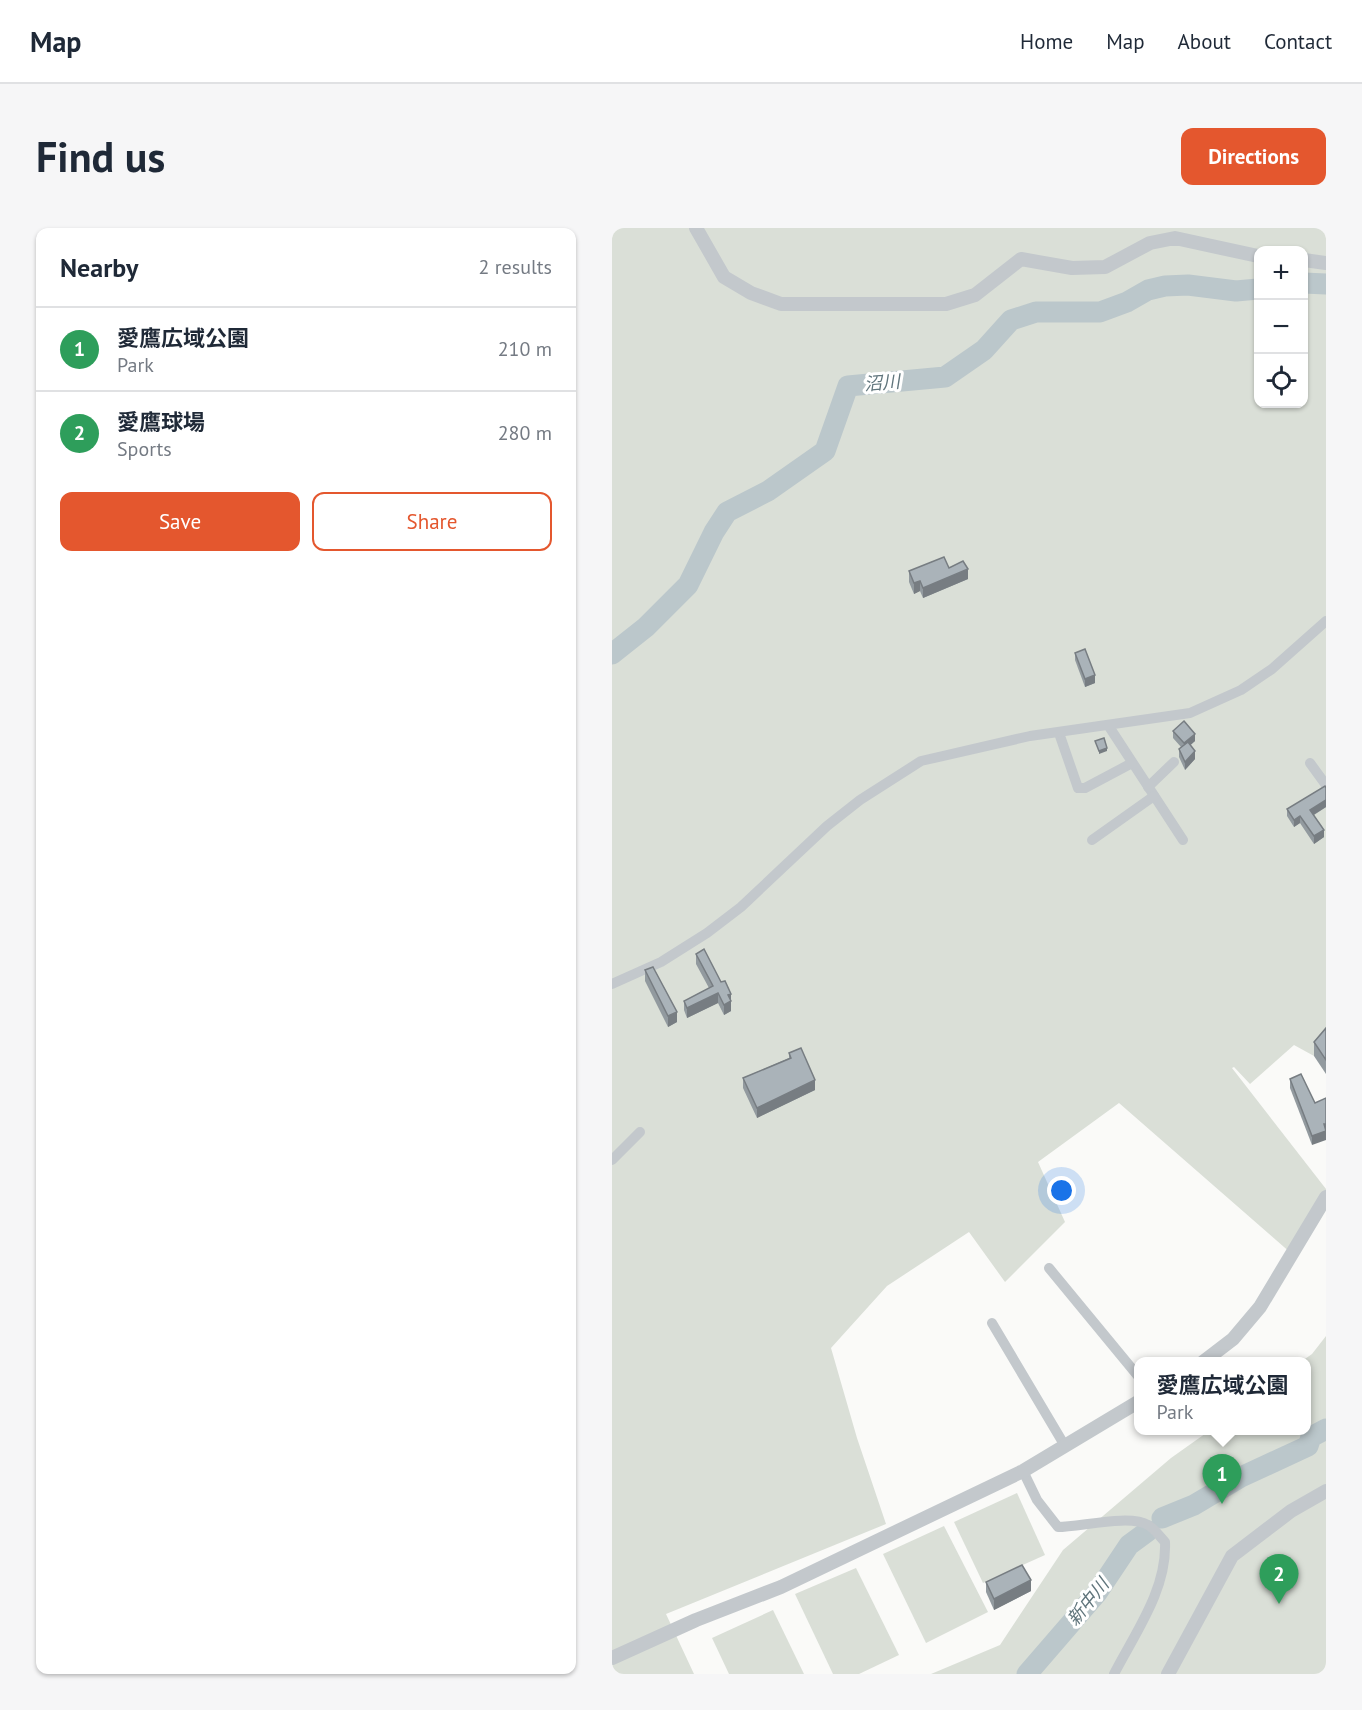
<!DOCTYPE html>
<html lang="en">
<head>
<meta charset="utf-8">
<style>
	:root { --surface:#fff; --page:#f6f6f7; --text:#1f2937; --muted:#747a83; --line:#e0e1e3; --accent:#e4572e }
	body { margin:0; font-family:"PT Sans","Noto Sans JP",sans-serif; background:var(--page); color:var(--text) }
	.controls { position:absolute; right:18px; top:18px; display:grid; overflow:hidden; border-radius:12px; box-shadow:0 2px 4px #0004 }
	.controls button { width:54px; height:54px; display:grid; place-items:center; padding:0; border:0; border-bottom:2px solid var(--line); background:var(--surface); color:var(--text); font:30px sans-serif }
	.you { position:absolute; left:450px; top:963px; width:21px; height:21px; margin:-15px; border:4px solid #fff; border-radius:50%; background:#1a73e8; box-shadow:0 0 0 9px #1a73e833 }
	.badge { display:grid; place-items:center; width:39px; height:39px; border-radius:50%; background:var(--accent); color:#fff; font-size:20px; font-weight:700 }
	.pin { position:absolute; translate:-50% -50px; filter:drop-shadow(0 2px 3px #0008) }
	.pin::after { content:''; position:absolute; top:32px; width:21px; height:18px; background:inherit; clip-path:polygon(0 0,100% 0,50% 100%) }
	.popup { position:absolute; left:522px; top:1129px; width:177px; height:78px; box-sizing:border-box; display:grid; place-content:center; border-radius:12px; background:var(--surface); filter:drop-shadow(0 2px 4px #0005); font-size:20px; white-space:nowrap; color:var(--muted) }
	.popup b { font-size:22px; color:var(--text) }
	.popup::after { content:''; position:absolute; left:50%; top:100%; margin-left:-12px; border:12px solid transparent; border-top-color:var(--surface) }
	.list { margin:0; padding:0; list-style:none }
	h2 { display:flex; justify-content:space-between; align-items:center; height:78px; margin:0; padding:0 24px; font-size:26px }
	h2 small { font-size:20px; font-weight:400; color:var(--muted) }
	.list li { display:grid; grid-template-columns:39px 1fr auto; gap:18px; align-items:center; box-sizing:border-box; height:84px; padding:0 24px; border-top:2px solid var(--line) }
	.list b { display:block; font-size:22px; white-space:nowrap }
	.list p { margin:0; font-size:20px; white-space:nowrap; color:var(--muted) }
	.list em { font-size:20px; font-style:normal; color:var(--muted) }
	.actions { display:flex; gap:12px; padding:18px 24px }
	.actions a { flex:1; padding:14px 0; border:2px solid var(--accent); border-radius:12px; text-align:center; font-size:21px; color:var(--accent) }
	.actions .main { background:var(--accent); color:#fff }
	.icon { flex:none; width:33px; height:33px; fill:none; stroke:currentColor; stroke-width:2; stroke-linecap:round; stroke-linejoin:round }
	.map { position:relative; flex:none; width:714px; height:1446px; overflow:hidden; border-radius:12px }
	header { display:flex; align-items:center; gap:36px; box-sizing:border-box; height:84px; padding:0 30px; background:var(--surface); border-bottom:2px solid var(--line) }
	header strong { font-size:28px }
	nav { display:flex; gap:33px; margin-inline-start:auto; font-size:21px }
	.intro { display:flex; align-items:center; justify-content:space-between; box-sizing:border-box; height:144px; padding:0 36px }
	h1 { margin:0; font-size:42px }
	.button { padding:15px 27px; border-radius:12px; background:var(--accent); color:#fff; font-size:21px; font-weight:700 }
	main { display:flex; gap:36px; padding:0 36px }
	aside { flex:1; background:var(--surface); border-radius:12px; box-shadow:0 2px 4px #0004 }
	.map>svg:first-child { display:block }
</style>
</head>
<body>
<header>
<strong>Map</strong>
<nav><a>Home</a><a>Map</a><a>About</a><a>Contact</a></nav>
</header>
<div class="intro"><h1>Find us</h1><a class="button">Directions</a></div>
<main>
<aside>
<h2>Nearby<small>2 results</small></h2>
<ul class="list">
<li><span class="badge" style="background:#2e9e5b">1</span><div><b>愛鷹広域公園</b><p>Park</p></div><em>210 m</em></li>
<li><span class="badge" style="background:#2e9e5b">2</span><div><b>愛鷹球場</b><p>Sports</p></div><em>280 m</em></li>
</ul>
<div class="actions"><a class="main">Save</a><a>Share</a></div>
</aside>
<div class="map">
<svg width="714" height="1446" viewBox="0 0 714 1446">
	<rect width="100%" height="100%" fill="#fafaf8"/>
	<g fill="#dadfd7" fill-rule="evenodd">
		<path d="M0,0H714V810L702,828L682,817L638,856L622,839L620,840L714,961V969L680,1026L507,875L426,934L453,994L393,1054L357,1004L275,1058L219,1120L245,1210L274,1296L54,1386L82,1446H0ZM646,22H692V176H646Z"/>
		<path d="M714,1108V1446H319L388,1417L451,1322L559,1230L597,1203L694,1202V1134L690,1133L700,1126Z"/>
		<path d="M405,1265L433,1327L371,1355L342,1294Z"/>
		<path d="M332,1298L376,1384L314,1415L271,1326Z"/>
		<path d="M244,1340L287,1427L247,1446H221L183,1366Z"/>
		<path d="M161,1382L192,1446H117L100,1410Z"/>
	</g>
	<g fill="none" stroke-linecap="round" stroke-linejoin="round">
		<g stroke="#bbc7cb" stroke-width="21">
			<path d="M692,55L714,56"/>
			<path d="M0,426L34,399L76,357L102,304L115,284L156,263L213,223L236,158L333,149L372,122L399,92L424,84H488L515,74L536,62L553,58L576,57L624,63L646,61"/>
			<path d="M550,1290L582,1277L629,1249L696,1218L699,1209L714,1201"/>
			<path d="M415,1446L485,1365L517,1317L536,1303"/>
		</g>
		<g stroke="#c3c8cc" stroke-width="10">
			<path d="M496,497L571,612"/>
			<path d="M447,505L466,560H473L520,535"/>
			<path d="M698,535L714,557"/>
			<path d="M536,559L562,534"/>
			<path d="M480,612L542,568"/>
			<path d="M0,756L49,734L95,705L129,679L215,598L248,572L309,533L418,508L578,485L629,462L660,441L714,393"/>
			<path d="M0,932L28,904"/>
			<path d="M437,1040L526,1148"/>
			<path d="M380,1095L453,1218"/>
			<path d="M411,1243L425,1272L446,1299C468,1299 518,1286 536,1297C543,1301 548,1309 553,1314C555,1362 523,1405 502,1446"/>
		</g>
		<g stroke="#c3c8cc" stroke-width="14">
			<path d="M84,0L112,49L139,65L169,76H334L363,67L409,31L460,40L493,39L538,15L563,10L646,28"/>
			<path d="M692,32L714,35"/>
			<path d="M591,1134L621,1111L648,1079L714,969"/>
			<path d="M0,1430L84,1392L169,1359L411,1243L526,1174"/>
			<path d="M556,1446L620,1328L679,1283L714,1263"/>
		</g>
	</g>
	<g fill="#929a9f">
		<path d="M337,340L356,351L311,370L308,363L302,366L297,354V343Z"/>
		<path d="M463,425L483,455L473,459L463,432Z"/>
		<path d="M561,503L583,513L578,517L583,531L573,542L567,529V521L569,519L561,510Z"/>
		<path d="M714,560V579L702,587L712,609L702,616L688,595L682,599L675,588V581Z"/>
		<path d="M84,726L119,766V783L112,787L106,775L75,790L72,782V773L97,760L84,736Z"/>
		<path d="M33,742L65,794L56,799L33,753Z"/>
		<path d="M714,800V846L702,828V814Z"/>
		<path d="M177,825L203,862L145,890L131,860V850L177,830Z"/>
		<path d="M678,851L703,875L700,917L678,860Z"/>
		<path d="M374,1354L419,1363L382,1382L374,1364Z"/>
	</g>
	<g fill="#777d82">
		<path d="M356,341V351L311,370V360Z"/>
		<path d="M308,353V363L302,366V355Z"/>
		<path d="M483,447V455L473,459V451Z"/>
		<path d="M583,506V513L572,523V515Z"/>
		<path d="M495,520V523L487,526V523Z"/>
		<path d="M583,523V531L573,542V534Z"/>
		<path d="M714,572V579L698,589V582Z"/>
		<path d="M688,588V595L682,599V592Z"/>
		<path d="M712,602V609L702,616V608Z"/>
		<path d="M106,765V775L75,790V780Z"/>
		<path d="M119,766V783L112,787V777L116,767Z"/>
		<path d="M65,784V794L56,799V788Z"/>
		<path d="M203,852V862L145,890V880Z"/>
		<path d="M712,896H714V912L700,917V908Z"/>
		<path d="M419,1352V1363L382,1382V1371Z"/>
	</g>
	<g fill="#aab3b9" stroke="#777d82" stroke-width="1.5">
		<path d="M332,329L337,340L351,333L356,341L311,360L308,353L302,355L297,343Z"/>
		<path d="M473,421L483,447L473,451L463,425Z"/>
		<path d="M572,493L583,506L572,515L561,503Z"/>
		<path d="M492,510L495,520L487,523L483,513Z"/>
		<path d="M576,514L583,523L573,534L567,521Z"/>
		<path d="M713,558L714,560V572L698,582L712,602L702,608L688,588L682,592L675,581Z"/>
		<path d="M92,721L109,754L113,753L119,766L116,767L119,773L112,777L106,765L75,780L72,773L101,758L84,726Z"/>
		<path d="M41,739L65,784L56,788L33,742Z"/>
		<path d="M714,800V832L702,814Z"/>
		<path d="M189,820L203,852L145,880L131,850L179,830L177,825Z"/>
		<path d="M689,846L703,875L714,870V896H712L714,903L700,908L678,851Z"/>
		<path d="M410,1337L419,1352L382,1371L374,1354Z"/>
	</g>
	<g text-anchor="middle" stroke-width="6" stroke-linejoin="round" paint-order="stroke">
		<g font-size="18" font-style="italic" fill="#60757c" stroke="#fff">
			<text transform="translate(270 155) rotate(-5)" y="6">沼川</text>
			<text transform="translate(476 1374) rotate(-51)" y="6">新中川</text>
		</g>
	</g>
</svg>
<div class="controls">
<button>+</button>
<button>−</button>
<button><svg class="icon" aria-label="locate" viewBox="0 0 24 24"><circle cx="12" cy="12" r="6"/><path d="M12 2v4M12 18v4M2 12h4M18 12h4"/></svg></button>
</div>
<div class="you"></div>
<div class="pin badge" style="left:610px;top:1276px;background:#2e9e5b">1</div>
<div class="popup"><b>愛鷹広域公園</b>Park</div>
<div class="pin badge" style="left:667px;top:1376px;background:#2e9e5b">2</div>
</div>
</main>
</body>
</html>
